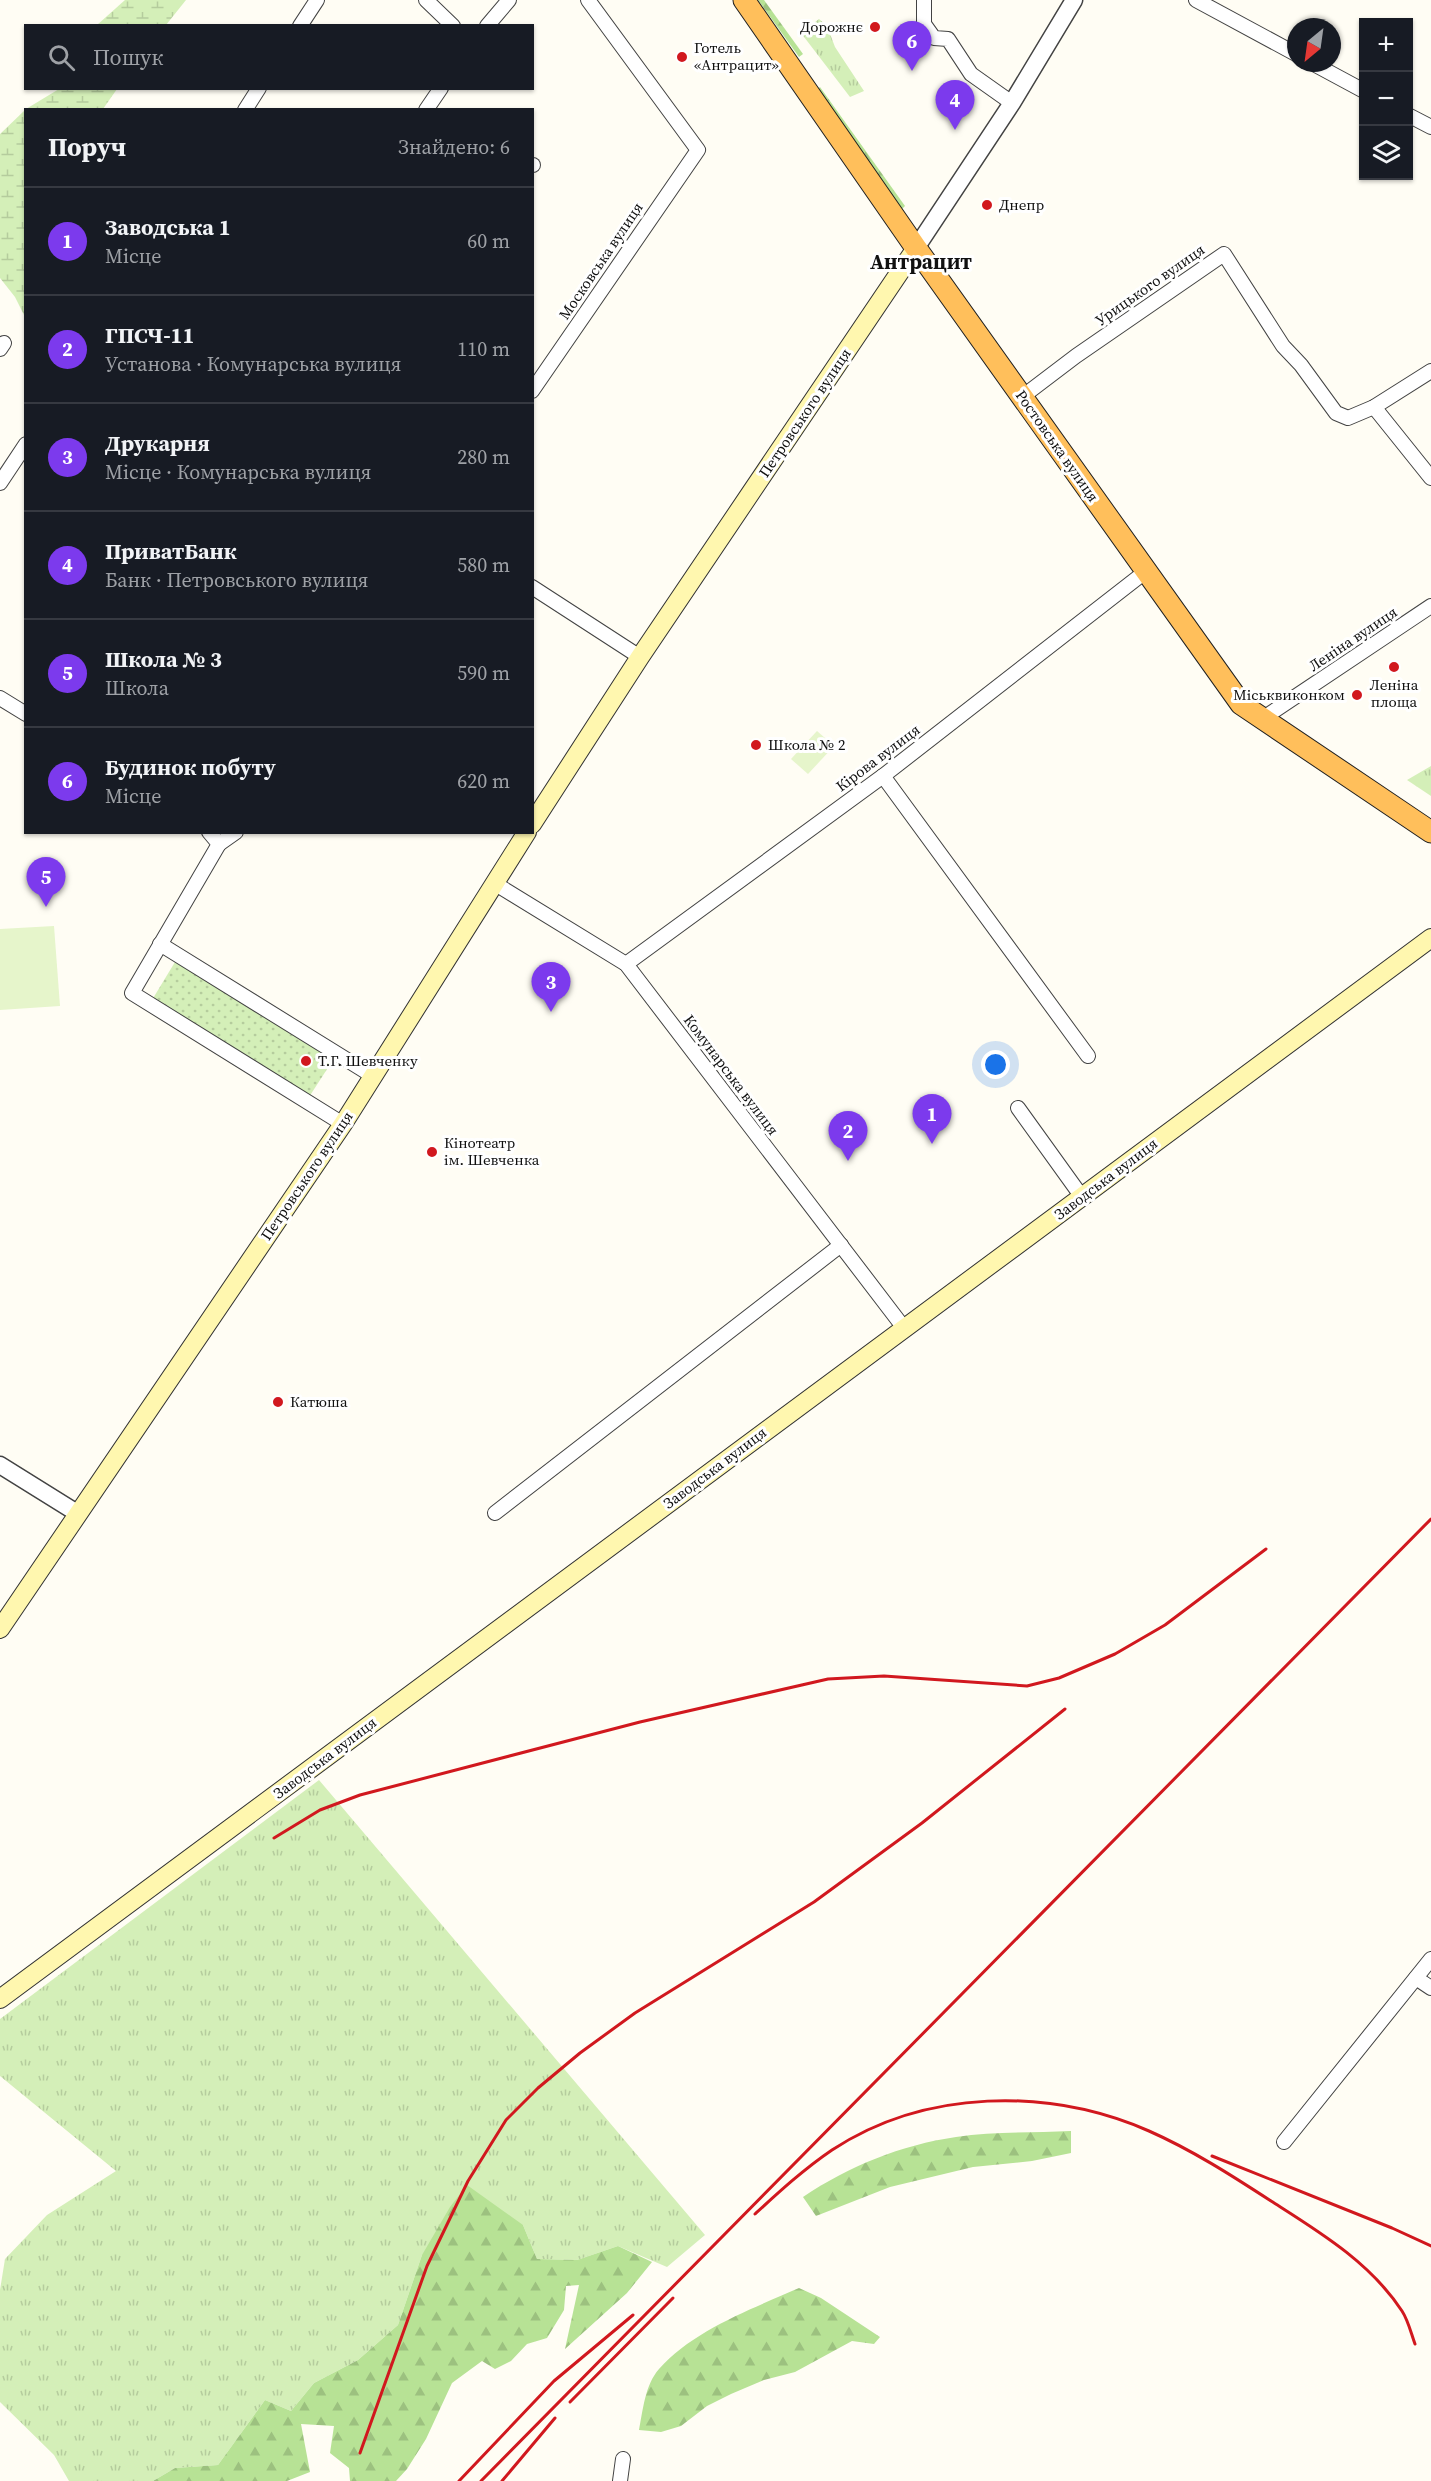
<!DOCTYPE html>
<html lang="uk">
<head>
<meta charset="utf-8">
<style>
	:root { --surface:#171b24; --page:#242831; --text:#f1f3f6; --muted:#9ea1a6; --line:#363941; --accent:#7c3aed }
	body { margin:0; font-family:"Source Serif 4",serif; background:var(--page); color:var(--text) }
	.controls { position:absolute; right:18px; top:18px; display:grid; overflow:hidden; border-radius:0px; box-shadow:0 2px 4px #0004 }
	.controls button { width:54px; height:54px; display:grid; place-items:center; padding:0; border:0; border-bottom:2px solid var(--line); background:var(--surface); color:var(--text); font:30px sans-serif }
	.compass { position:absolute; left:1287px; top:18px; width:54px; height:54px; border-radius:50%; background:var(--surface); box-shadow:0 2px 4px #0004; rotate:209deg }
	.you { position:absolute; left:996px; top:1065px; width:21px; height:21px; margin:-15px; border:4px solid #fff; border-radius:50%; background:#1a73e8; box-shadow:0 0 0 9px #1a73e833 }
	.badge { display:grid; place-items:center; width:39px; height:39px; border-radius:50%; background:var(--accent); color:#fff; font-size:20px; font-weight:700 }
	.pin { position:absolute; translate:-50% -50px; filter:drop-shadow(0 2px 3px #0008) }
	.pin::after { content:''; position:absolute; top:32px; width:21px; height:18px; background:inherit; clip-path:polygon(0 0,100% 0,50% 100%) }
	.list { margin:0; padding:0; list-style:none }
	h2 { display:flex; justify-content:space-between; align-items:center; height:78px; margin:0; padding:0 24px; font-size:26px }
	h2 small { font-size:20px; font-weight:400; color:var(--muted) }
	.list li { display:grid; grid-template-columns:39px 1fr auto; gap:18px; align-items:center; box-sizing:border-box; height:108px; padding:0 24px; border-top:2px solid var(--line) }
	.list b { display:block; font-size:22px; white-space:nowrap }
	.list p { margin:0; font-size:20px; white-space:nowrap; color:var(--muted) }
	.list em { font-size:20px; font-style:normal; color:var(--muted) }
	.icon { flex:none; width:33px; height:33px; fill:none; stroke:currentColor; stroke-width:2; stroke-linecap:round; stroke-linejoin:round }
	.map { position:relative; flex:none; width:1431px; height:2481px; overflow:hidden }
	.search { position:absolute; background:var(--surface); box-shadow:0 2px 4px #0004; left:24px; top:24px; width:510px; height:66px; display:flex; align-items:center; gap:15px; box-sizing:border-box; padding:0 21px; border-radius:0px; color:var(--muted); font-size:22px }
	.panel { position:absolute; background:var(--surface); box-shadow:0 2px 4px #0004; left:24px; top:108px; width:510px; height:726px; border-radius:0px }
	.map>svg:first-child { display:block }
</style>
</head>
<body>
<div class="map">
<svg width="1431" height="2481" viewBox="0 0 1431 2481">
	<defs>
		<pattern id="grass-tufts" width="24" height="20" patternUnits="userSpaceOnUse" patternTransform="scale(1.5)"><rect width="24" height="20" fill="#d4efb8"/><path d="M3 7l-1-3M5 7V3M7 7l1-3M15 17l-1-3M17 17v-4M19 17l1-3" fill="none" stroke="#b5cc9d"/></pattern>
		<pattern id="forest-firs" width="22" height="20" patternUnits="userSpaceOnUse" patternTransform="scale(1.5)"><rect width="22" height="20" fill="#b7e295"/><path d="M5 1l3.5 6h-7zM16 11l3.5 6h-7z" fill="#9cc17f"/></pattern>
		<pattern id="wetland-marsh" width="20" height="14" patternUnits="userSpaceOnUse" patternTransform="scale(1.5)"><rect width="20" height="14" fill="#d4efb8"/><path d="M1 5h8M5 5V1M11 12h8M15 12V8" fill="none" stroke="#b5cc9d"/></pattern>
		<pattern id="park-dots" width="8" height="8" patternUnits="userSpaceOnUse" patternTransform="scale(1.5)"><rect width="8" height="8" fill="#d4efb8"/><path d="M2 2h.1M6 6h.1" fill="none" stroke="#b5cc9d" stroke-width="1.8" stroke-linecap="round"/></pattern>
	</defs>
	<rect width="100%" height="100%" fill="#fffdf4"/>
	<g fill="url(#grass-tufts)">
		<path d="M819,19L827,26L835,47L864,91L850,97L801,33Z"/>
		<path d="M1431,766V796L1407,780Z"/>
		<path d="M319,1780L705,2235L667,2267L618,2246L577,2260L537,2259L523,2225L422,2255L398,2325L358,2360L314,2383L291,2411L265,2400L218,2465L175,2468L153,2481H69L54,2455L0,2402V2290L5,2259L47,2215L116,2171L0,2076V2019Z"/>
	</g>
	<g fill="url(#forest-firs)">
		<path d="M758,0H764L803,54L799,57Z"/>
		<path d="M820,87L905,206L900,211L816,91Z"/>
		<path d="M1071,2131V2153L1032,2161L973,2167L890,2187L816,2216L803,2197C849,2166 901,2145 956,2137C993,2131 1033,2133 1071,2131Z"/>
		<path d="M467,2185L523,2225L537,2259L577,2260L618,2246L652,2262L627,2293L565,2349L579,2285L566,2286L564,2310L547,2338L527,2344L511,2361L495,2369L482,2361L452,2383L426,2439L407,2469L396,2481H350L349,2468L330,2453L334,2426L301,2424L310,2472L287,2481H153L175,2468L218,2465L265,2400L291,2411L314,2383L358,2360L398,2325L422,2255L450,2207Z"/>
		<path d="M799,2288L821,2298L880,2337L874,2344L852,2341L795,2372L764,2380L731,2394L707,2406L681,2426L661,2432L639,2430C643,2410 645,2385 659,2369C693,2330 754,2308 799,2288Z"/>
	</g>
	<g fill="url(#wetland-marsh)">
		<path d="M125,0H186L166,25H97Z"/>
		<path d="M59,89V88L117,89L103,109H26Z"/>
		<path d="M25,110V317L15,297L0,278V134Z"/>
	</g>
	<path fill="url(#park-dots)" d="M175,962L333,1060L309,1097L152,1000Z"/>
	<g fill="#e6f5cb">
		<path d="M817,731L834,746L808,774L791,759Z"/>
		<path d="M54,926L60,1006L0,1010V929Z"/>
	</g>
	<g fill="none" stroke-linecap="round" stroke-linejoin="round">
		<g stroke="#434343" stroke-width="16">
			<g id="minor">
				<path d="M426,0L453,26"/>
				<path d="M924,0V24L934,38L948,39L971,74L1012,103"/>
				<path d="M1196,0L1296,54"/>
				<path d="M300,26L317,0"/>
				<path d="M487,26L509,0"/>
				<path d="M1312,63L1364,91"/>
				<path d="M245,110L259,88"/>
				<path d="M426,110L441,88"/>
				<path d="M1408,115L1431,127"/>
				<path d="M532,165H533"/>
				<path d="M0,349L4,343"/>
				<path d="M532,391L698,150L588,0"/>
				<path d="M1022,397L1076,356L1224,254L1283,346L1301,365L1336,413L1348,418L1374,407L1431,371"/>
				<path d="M1374,407L1431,478"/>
				<path d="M0,483L26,444"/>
				<path d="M532,587L640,657"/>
				<path d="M0,698L26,714"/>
				<path d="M1262,719L1431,606"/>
				<path d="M883,776L1088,1056"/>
				<path d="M209,832L219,844L132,993L343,1124"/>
				<path d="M219,844L236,832"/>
				<path d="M494,883L626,964L904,1328"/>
				<path d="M160,944L373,1076"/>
				<path d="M626,964L883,776L1145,572"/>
				<path d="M1018,1108L1082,1197"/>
				<path d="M495,1513L841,1245"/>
				<path d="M1416,1978L1431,1988"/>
				<path d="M1284,2142L1431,1959"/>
				<path d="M620,2481L623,2459"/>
			</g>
		</g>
		<g stroke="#434343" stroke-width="19">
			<g id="tertiary">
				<path d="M916,248L1012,103L1074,0"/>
				<path d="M0,1465L77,1513"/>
			</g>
		</g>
		<g stroke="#323232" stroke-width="20">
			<g id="secondary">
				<path d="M532,824L640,657L916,248"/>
				<path d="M0,1629L343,1124L527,832"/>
				<path d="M0,1999L1431,938"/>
			</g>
		</g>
		<g stroke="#212121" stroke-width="23">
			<path id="trunk" d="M744,0L916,248L1241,704L1431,832"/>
		</g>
		<use href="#minor" stroke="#fff" stroke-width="14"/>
		<use href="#tertiary" stroke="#fff" stroke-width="16"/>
		<use href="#secondary" stroke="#fff7af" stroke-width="18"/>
		<use href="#trunk" stroke="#ffbf5b" stroke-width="21"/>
		<g stroke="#d1181e" stroke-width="3">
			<path d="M274,1838L320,1810L360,1795L640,1722L828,1679L884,1676L1027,1686L1059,1678L1115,1654L1165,1625L1266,1549"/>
			<path d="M1212,2156L1392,2228L1431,2246"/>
			<path d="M755,2214C779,2192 804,2169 832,2150C925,2089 1048,2087 1149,2131C1192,2150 1231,2175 1271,2201C1318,2231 1370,2262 1402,2311C1408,2320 1411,2333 1415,2344"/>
			<path d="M570,2402L673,2298"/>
			<path d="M360,2453L427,2266L468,2181L506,2120L538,2088L580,2053L635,2013L814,1902L922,1823L1065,1709"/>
			<path d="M459,2481L554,2381L633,2315"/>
			<path d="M481,2481L1431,1519"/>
			<path d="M502,2481L555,2418"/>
		</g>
	</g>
	<g fill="#d1181e" stroke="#fff" stroke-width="2">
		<circle cx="875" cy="27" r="6"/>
		<circle cx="682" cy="57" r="6"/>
		<circle cx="987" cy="205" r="6"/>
		<circle cx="1394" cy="667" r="6"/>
		<circle cx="1357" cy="695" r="6"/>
		<circle cx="756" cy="745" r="6"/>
		<circle cx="306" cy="1061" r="6"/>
		<circle cx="432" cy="1152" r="6"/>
		<circle cx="278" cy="1402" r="6"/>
	</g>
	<g text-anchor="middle" stroke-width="6" stroke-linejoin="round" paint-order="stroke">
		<g font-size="15" fill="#101010" stroke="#fff" text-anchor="start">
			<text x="863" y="32" text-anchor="end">Дорожнє</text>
			<text x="694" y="53">Готель<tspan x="694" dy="17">«Антрацит»</tspan></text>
			<text x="999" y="210">Днепр</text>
			<text x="1394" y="690" text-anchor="middle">Леніна<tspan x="1394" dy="17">площа</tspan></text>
			<text x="1345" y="700" text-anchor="end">Міськвиконком</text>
			<text x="768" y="750">Школа № 2</text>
			<text x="318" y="1066">Т.Г. Шевченку</text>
			<text x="444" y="1148">Кінотеатр<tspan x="444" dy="17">ім. Шевченка</tspan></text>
			<text x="290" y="1407">Катюша</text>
		</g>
		<g font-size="15" fill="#101010" stroke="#fff">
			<text transform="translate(601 261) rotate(-56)" y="5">Московська вулиця</text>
			<text transform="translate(1150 285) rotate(-35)" y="5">Урицького вулиця</text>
			<text transform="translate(805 413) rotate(-56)" y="5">Петровського вулиця</text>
			<text transform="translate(1057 446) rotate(55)" y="5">Ростовська вулиця</text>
			<text transform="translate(1353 639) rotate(-34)" y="5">Леніна вулиця</text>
			<text transform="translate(878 758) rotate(-37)" y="5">Кірова вулиця</text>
			<text transform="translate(731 1075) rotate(53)" y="5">Комунарська вулиця</text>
			<text transform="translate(307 1176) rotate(-56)" y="5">Петровського вулиця</text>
			<text transform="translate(1106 1179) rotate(-37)" y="5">Заводська вулиця</text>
			<text transform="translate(715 1468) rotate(-37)" y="5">Заводська вулиця</text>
			<text transform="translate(325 1758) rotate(-37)" y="5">Заводська вулиця</text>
		</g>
		<g font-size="21" font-weight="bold" fill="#101010" stroke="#fff">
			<text x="921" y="269">Антрацит</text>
		</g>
	</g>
</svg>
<div class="controls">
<button>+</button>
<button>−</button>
<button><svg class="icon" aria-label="layers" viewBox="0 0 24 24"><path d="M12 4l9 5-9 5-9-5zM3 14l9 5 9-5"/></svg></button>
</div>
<svg class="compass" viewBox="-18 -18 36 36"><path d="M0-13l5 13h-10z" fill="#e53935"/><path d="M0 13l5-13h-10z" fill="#9ea1a6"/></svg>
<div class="you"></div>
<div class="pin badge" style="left:932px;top:1144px">1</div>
<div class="pin badge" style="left:848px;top:1161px">2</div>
<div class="pin badge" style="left:551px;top:1012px">3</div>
<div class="pin badge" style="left:955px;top:130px">4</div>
<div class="pin badge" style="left:46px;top:907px">5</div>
<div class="pin badge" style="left:912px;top:71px">6</div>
<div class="search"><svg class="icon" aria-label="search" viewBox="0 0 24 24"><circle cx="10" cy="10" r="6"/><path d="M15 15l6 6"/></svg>Пошук</div>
<section class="panel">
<h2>Поруч<small>Знайдено: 6</small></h2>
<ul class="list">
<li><span class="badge">1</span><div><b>Заводська 1</b><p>Місце</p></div><em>60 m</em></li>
<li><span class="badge">2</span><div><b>ГПСЧ-11</b><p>Установа · Комунарська вулиця</p></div><em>110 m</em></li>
<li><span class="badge">3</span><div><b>Друкарня</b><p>Місце · Комунарська вулиця</p></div><em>280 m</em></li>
<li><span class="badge">4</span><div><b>ПриватБанк</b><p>Банк · Петровського вулиця</p></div><em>580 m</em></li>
<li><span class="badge">5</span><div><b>Школа № 3</b><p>Школа</p></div><em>590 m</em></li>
<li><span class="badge">6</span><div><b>Будинок побуту</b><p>Місце</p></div><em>620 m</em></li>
</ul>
</section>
</div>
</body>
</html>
